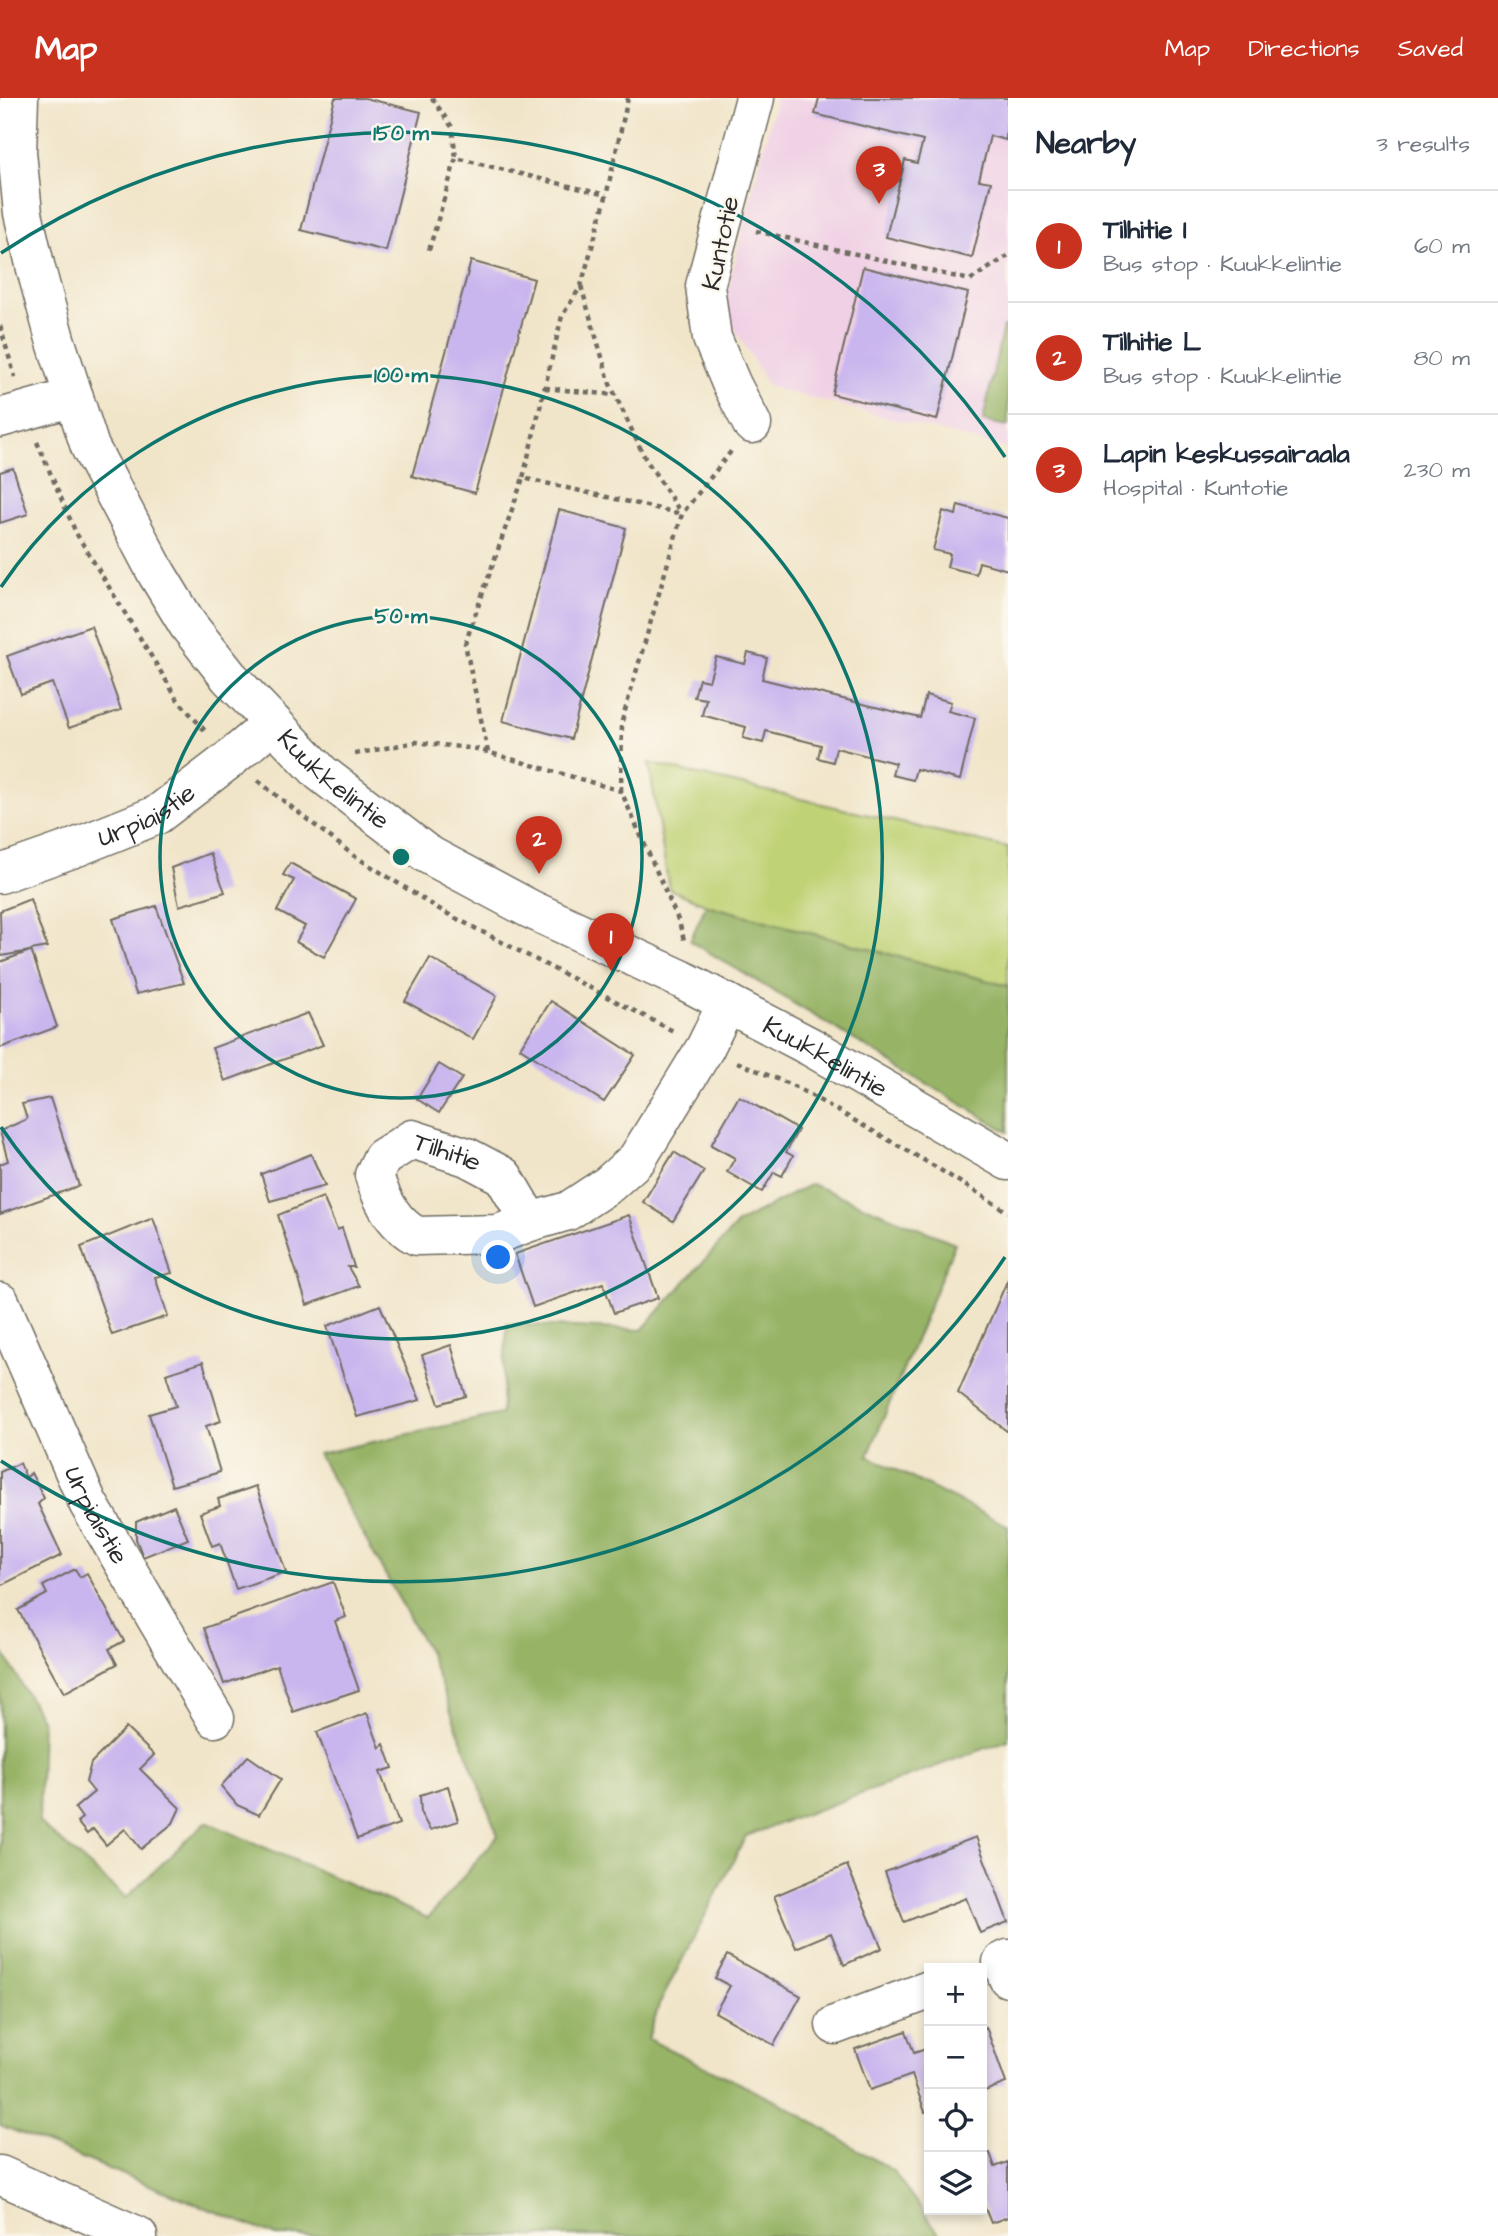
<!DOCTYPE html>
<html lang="en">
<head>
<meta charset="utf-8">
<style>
	:root { --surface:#fff; --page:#f2f2f3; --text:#1f2937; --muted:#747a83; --line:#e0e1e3; --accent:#c8321e }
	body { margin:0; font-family:"Architects Daughter",sans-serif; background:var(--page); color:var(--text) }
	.controls { position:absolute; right:21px; bottom:21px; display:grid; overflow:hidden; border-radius:0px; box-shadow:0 4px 10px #0003 }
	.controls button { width:63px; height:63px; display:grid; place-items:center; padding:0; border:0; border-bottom:2px solid var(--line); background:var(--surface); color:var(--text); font:35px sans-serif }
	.you { position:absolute; left:499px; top:1160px; width:24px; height:24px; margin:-18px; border:5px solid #fff; border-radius:50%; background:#1a73e8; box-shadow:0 0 0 10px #1a73e833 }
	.badge { display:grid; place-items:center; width:46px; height:46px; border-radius:50%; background:var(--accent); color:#fff; font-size:23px; font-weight:700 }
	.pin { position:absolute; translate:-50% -58px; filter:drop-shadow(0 2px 4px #0008) }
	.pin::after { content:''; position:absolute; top:37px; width:24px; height:21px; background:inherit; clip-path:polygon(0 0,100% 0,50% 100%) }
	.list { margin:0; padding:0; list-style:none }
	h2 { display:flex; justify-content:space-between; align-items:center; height:91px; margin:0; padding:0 28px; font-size:30px }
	h2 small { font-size:23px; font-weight:400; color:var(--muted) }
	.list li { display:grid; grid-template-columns:46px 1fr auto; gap:21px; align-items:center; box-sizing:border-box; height:112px; padding:0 28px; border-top:2px solid var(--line) }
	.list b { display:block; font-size:26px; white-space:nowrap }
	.list p { margin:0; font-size:23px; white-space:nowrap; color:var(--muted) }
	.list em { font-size:23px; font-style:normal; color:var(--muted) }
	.icon { flex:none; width:38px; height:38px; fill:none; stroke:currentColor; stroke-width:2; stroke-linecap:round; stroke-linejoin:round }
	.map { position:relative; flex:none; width:1008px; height:2138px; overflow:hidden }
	header { display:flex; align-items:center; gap:42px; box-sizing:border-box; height:98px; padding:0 35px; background:var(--accent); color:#fff }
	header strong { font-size:33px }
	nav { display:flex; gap:38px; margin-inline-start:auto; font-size:24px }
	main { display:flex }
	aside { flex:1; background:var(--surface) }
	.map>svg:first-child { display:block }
</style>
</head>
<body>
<header>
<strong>Map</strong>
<nav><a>Map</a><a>Directions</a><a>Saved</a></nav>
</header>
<main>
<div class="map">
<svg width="1008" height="2138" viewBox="0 0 1008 2138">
	<rect width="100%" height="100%" fill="#fbf7ec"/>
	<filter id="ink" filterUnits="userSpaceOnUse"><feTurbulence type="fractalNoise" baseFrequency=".0143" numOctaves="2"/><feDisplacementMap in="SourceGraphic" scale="14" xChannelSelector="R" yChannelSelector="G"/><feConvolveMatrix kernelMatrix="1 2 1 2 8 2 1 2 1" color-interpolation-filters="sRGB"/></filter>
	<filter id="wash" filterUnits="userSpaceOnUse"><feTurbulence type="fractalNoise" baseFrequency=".00686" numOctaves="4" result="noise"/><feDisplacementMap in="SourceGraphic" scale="28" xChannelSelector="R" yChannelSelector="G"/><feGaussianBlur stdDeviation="1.57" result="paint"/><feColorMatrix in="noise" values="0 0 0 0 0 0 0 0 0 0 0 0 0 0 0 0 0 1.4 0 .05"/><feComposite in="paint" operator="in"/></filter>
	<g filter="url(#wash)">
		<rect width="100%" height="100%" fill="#f1e5c9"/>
		<path fill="#f0d0e5" d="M776,0H1008V351L769,289L723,211Z"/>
		<path fill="#bfd275" stroke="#757e50" stroke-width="2" d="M649,665L1008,750V888L707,807L669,791Z"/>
		<g fill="#97b466" stroke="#617048" stroke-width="2">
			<path d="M1003,229L1008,230V328L983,323Z"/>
			<path d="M706,807L1008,888V1034L690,843Z"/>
			<path d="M811,1086L955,1145L868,1358L1008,1428V1642L746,1738L659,1907L648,1941L786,2008L893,2073L941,2138H276L0,2027V1548L42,1623L39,1724L126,1800L206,1724L428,1820L498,1738L428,1553L318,1356L501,1316L507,1226L642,1232L738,1125Z"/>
		</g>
		<g id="blocks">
			<g fill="#c9b6ee">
				<path d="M335,0H365L421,14L386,153L301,132Z"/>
				<path d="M819,0H1008L1006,42L990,38L979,82L991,84L972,160L886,139L905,62L917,65L923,43L815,16Z"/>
				<path d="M471,163L534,181L475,395L412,378Z"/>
				<path d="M863,169L968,195L937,322L832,296Z"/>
				<path d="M13,370L28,416L0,425V374Z"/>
				<path d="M958,407L1008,420V472L979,464L976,476L947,469L950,456L933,452L943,413L956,417Z"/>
				<path d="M559,412L626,430L571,641L503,623Z"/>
				<path d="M91,528L121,612L69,630L52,585L21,596L7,558Z"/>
				<path d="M748,555L767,560L762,581L920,620L926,597L951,604L948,613L975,620L960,682L916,671L913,682L892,677L895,665L836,650L833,664L818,660L821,647L766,633L763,645L743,640L746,629L702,617L706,601L694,599L699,581L709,583L716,559L745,566Z"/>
				<path d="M210,755L225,794L179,808L171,770Z"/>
				<path d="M290,765L356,801L324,859L296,844L305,828L277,813L294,782L283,777Z"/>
				<path d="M30,801L47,849L31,852L57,929L0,950V864L30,853L1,858L0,813Z"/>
				<path d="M156,808L184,885L136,896L113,821Z"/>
				<path d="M430,860L497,898L473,941L405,903Z"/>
				<path d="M551,903L635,957L604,1004L520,950Z"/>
				<path d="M308,915L323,947L225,983L212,950Z"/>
				<path d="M439,966L462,980L439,1015L417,1001Z"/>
				<path d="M739,998L798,1032L786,1054L793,1058L782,1078L774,1074L762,1094L727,1074L735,1060L711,1047Z"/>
				<path d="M50,1000L79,1088L0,1116V1066L8,1063L0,1033L27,1021L22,1006Z"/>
				<path d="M674,1054L704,1073L673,1123L643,1104Z"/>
				<path d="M311,1056L325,1088L270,1103L261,1076Z"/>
				<path d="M323,1099L337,1132L342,1130L354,1169H348L359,1188L307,1207L278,1117Z"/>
				<path d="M629,1117L658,1200L614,1215L603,1185L533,1209L515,1156Z"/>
				<path d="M153,1120L172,1175L155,1179L168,1218L112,1237L81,1149Z"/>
				<path d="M1008,1181V1334L958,1295Z"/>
				<path d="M380,1207L420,1302L357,1319L327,1228Z"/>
				<path d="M451,1247L466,1298L439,1306L422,1257Z"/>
				<path d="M203,1264L221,1323L206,1328L220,1374L172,1388L149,1316L176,1308L166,1276Z"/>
				<path d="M20,1365L26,1380L31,1375L44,1400L38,1406L62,1457L0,1488V1374Z"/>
				<path d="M256,1388L286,1474L236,1491L220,1445L212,1448L200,1415L220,1408L218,1401Z"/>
				<path d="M174,1408L188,1441L143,1459L136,1441V1424Z"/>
				<path d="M75,1471L80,1479L87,1475L124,1543L109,1551L117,1566L64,1595L18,1512L47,1496L43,1488Z"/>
				<path d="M333,1484L346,1519L335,1523L359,1592L293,1614L277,1567L224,1586L204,1530Z"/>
				<path d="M367,1615L380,1650L384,1646L393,1670L380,1674L399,1726L357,1741L317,1634Z"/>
				<path d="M126,1630L154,1657L140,1671L180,1710L173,1725L141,1751L125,1731L106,1747L93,1731L87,1736L77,1724L82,1720L75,1710L94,1694L86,1684L91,1665Z"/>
				<path d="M248,1658L281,1681L259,1717L237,1707L221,1688Z"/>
				<path d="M448,1688L458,1723L430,1732L421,1716L420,1697Z"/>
				<path d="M976,1739L1008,1824L980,1835L966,1800L904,1824L885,1774Z"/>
				<path d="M847,1767L882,1850L844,1867L831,1835L796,1850L774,1798Z"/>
				<path d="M727,1857L801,1898L774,1947L715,1914L730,1888L715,1880Z"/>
				<path d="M986,1929L1006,1985L982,1994V1931Z"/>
				<path d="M906,1933L914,1955L929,1950V2013L925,2014L912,1977L870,1992L855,1951Z"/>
				<path d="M990,2055L995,2069L1008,2064V2119L991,2125L982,2103V2058Z"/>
			</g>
		</g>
	</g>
	<g filter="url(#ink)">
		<use href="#blocks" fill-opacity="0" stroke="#706c62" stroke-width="2"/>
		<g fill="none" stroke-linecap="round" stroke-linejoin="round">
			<g stroke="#706c62" stroke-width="41">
				<g id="minor">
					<path id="s1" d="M19,0L17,54L23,115L36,171L55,241L90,349L157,476L188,527L229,579L321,675L427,756L530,811L681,881L811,949L1008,1063"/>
					<path d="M0,320L74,299"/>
					<path d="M752,326L731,285L712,240L705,188L755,0"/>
					<path id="s2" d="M0,776L77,749L157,717L230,661L273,625"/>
					<path id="s3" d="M530,1124L498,1136L417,1138C393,1126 381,1101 374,1077L382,1060L412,1041L467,1059L503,1078L530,1124L568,1113L609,1086L637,1061L705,950L727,905"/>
					<path id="s4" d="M0,1204L88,1405L215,1620"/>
					<path d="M1008,1861L1002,1864L1008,1880"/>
					<path d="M835,1927L929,1892"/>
					<path d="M0,2077L138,2138"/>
				</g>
			</g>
			<g stroke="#706c62" stroke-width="4.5" stroke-dasharray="5 5" stroke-linecap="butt">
				<path d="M432,0L452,29L456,60"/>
				<path d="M628,0L605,103L581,188L562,218L523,380L682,416"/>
				<path d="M756,133L970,182L1008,158"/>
				<path d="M429,152L456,60L606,97"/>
				<path d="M581,188L610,286L645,360L681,415"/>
				<path d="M0,228L15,279"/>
				<path d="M545,290L614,297"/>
				<path d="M37,344L76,435L178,602L206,634"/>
				<path d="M488,654L465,546L523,380"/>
				<path d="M355,656L416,644L477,651L621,693L679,824L684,842"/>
				<path d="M258,683L353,757L444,814L675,934"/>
				<path d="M621,693L622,623L682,416L732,352"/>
				<path d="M737,964L796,989L934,1068L1008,1114"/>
			</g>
			<use href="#minor" stroke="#fff" stroke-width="38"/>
		</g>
	</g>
	<g fill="none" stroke="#0f766e" stroke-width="3.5">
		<circle cx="401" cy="759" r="241"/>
		<path d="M1 489A482 482 0 1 1 1 1029"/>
		<path d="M1005 1159A724 724 0 0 1 1 1363M1 155A724 724 0 0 1 1005 359"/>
	</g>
	<g text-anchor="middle" stroke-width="5" stroke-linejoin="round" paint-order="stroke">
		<g font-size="26" fill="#2b2b2b" stroke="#fbf7ec">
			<text transform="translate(720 145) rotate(-78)" y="9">Kuntotie</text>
			<text dy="9" stroke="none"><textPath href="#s1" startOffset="775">Kuukkelintie</textPath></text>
			<text dy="9" stroke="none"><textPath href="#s2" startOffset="158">Urpiaistie</textPath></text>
			<text dy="9" stroke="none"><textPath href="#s1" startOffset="1342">Kuukkelintie</textPath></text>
			<text dy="9" stroke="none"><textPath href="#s3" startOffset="284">Tilhitie</textPath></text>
			<text dy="9" stroke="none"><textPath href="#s4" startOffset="234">Urpiaistie</textPath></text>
		</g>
	</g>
	<circle cx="401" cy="759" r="10" fill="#0f766e" stroke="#fbf7ec" stroke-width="3.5"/>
	<g font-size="21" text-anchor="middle" font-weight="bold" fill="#0f766e" stroke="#fbf7ec" stroke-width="5" stroke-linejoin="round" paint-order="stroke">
		<text x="401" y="42">150 m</text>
		<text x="401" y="284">100 m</text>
		<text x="401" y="525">50 m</text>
	</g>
</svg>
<div class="controls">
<button>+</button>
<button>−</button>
<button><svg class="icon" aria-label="locate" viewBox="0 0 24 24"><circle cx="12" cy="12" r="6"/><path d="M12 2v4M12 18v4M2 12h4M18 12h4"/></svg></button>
<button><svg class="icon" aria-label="layers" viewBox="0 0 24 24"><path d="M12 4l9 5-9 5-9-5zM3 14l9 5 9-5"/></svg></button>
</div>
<div class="you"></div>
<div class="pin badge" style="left:611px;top:873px">1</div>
<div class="pin badge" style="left:539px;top:776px">2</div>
<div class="pin badge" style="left:879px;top:106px">3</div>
</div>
<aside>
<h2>Nearby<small>3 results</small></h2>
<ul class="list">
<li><span class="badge">1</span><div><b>Tilhitie I</b><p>Bus stop · Kuukkelintie</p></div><em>60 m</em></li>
<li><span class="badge">2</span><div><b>Tilhitie L</b><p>Bus stop · Kuukkelintie</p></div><em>80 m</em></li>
<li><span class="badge">3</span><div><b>Lapin keskussairaala</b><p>Hospital · Kuntotie</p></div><em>230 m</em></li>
</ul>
</aside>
</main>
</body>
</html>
